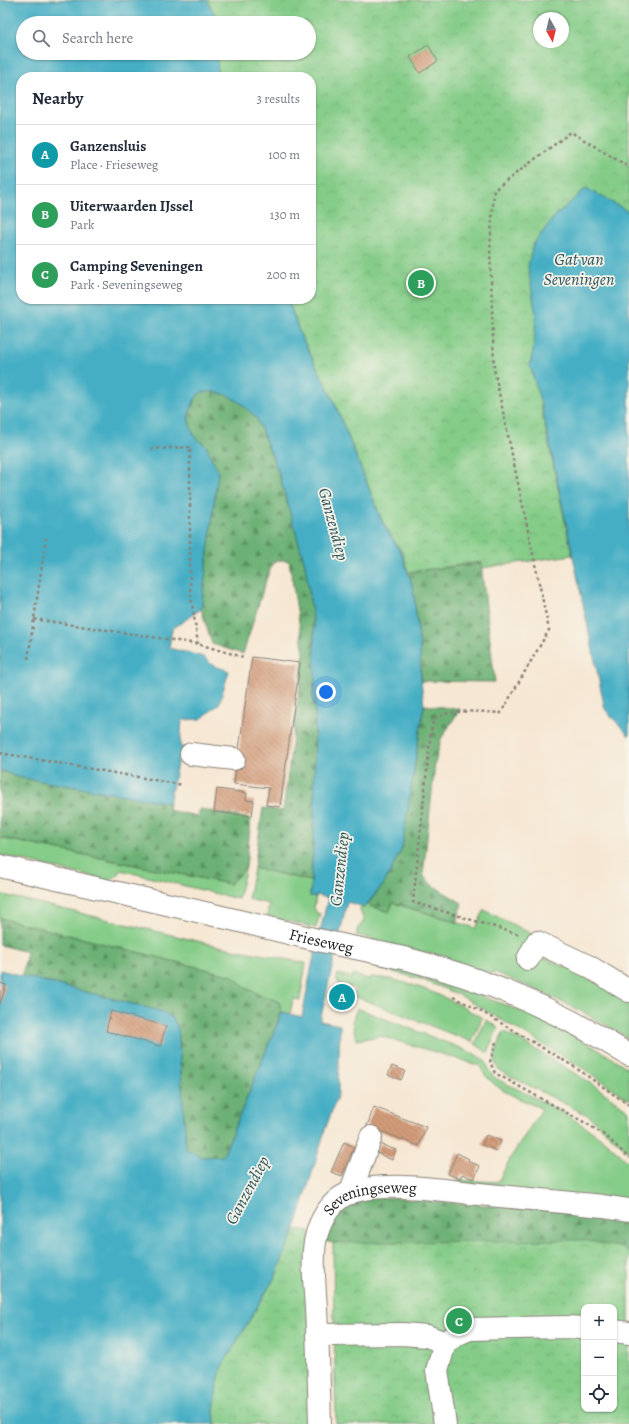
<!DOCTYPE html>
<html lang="en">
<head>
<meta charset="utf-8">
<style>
	:root { --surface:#fff; --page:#f6f6f7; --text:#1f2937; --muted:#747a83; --line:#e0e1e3; --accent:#111827 }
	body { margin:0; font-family:Alegreya,serif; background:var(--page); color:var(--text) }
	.controls { position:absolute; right:12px; bottom:12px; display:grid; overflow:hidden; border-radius:8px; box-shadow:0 1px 3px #0004 }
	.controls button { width:36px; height:36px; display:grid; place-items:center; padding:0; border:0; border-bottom:1px solid var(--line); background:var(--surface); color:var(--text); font:20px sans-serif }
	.compass { position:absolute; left:533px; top:12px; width:36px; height:36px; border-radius:50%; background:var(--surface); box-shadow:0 1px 3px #0004; rotate:172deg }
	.you { position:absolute; left:326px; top:692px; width:14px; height:14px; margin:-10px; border:3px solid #fff; border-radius:50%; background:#1a73e8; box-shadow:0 0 0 6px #1a73e833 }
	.badge { display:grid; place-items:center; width:26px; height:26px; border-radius:50%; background:var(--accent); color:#fff; font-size:13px; font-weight:700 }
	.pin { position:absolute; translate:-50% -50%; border:2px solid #fff; box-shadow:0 1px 4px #0006 }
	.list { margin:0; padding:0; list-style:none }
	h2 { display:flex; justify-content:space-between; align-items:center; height:52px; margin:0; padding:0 16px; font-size:17px }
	h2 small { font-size:13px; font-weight:400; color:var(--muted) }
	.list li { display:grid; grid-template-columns:26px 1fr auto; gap:12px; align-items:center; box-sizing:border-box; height:60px; padding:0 16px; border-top:1px solid var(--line) }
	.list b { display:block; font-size:15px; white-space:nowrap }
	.list p { margin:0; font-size:13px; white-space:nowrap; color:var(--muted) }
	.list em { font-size:13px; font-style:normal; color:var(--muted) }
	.icon { flex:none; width:22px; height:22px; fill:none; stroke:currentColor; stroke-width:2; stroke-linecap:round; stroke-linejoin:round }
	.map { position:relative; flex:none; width:629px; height:1424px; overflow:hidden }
	.search { position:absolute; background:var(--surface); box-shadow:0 1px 3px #0004; left:16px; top:16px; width:300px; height:44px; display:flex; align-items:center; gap:10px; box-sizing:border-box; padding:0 14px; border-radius:22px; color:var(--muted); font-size:15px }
	.panel { position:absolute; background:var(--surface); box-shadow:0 1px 3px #0004; left:16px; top:72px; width:300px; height:232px; border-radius:16px }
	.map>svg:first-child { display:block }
</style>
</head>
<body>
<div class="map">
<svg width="629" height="1424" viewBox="0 0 629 1424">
	<defs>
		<pattern id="forest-firs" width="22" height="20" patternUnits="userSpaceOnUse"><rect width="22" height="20" fill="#6cb074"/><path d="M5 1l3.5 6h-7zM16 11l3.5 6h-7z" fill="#588e5e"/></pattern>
		<pattern id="park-crowns" width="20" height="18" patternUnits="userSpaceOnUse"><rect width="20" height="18" fill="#85cc88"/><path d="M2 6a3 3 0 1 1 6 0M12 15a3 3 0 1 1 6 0" fill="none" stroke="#72af75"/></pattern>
		<pattern id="building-back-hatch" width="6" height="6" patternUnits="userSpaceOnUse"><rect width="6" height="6" fill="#d39c7a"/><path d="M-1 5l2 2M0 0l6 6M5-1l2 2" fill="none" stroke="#aa7e63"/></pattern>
	</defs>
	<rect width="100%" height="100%" fill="#f7f3e8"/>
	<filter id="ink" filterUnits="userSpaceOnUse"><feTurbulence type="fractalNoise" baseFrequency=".025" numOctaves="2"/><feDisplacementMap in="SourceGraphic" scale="8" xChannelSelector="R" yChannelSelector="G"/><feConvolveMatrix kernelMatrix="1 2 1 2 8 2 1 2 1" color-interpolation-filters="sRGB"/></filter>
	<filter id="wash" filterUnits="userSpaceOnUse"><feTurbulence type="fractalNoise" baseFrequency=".012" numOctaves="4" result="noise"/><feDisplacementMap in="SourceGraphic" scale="16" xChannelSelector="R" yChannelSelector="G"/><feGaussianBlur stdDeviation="0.9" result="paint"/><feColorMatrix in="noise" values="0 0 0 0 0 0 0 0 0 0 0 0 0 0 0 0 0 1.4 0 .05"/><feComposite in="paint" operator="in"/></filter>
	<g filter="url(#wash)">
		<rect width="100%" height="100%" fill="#f6e7d3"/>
		<g fill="#85cc88" stroke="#507452">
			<path d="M0,838L230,884L246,867L238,899L120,870L118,875L109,881L0,855Z"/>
			<path d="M254,868L311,881L310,896L316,897L314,908L316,912L320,914L316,928L267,916L269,904L248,899Z"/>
			<path d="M0,894L218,946L306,963L300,1000L293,999L290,1014L282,1012L279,1002L247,989L233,976L0,918Z"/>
			<path d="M393,903L476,928L484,910L534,935V953L629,995V1039C589,1013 538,990 494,972L493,974L417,950L372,940V939L356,935L358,928L364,921L360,910L361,906L364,907L367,905L389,912Z"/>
			<path d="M375,964L420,974V977C493,997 566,1026 629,1069V1100L584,1069L458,994L420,979L375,967Z"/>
			<path d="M338,974L352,978L353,975L369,979L371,977C410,979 449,998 482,1018L472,1042L354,996L355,988L339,984L337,980Z"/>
			<path d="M357,1008L473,1053L486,1061L489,1071L495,1078C543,1102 592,1124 629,1163V1205L458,1183L457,1180L498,1182L511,1157L542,1109C522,1099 489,1089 480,1066L445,1055L380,1036L356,1040L352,1022Z"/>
			<path d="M486,1020L498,1027L488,1053L475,1044Z"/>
			<path d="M504,1031L591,1083L629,1111V1152L589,1116L500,1071C489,1059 499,1044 504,1031Z"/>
		</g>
		<g fill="url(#forest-firs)" stroke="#446648">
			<path d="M203,392H215L227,395L239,402L256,417L278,471L305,564L314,626L315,695L314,832L311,881L254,868L263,808L283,811L304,653L289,561L284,560L274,561L267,577L243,654L212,644L201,609L218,472L206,446L195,437L190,426L188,416L195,399L199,394Z"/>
			<path d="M481,563L495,682L421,681L420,648L413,587L408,572Z"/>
			<path d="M424,705L460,709L441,739L435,764L423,875L432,885L462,903L457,922L393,903L389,912L367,905L384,884L402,848Z"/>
			<path d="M0,770L17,777L169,803L168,810L197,816L200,809L251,819L246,867L230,884L0,838Z"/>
			<path d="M0,918L233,976L247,989L279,1002L282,1012L223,1156L202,1157L186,1149L178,1028L164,1012L22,976L27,952L0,945Z"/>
			<path d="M380,1197L629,1216V1251L618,1247L333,1243L323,1241L329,1220L346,1207L362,1199Z"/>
		</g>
		<g fill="url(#park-crowns)" stroke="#507452" fill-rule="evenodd">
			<path d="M0,0H629V212L586,188L554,217L533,245L541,407L572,555L482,568L481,562L408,572L403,554L384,525L333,399L300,334L288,299H311V77H21ZM539,18H563V42H539ZM23,23H309V53H23Z"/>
			<path d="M295,1229L310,1231L312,1424H215L214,1410L217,1386L221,1368L275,1277Z"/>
			<path d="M583,1240L618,1247L629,1251V1424H336L334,1335L333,1243ZM584,1307H614V1409H584Z"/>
		</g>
		<g fill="#45aec4" stroke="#306570">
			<path d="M0,0H207L215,15L216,23H23V53H218L217,77H21V299H288L300,334L333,399L384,526L402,554L413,587L420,648L421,681L424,705L402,848L384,884L364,907L347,902L320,1021L340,1025L338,1094L325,1130L295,1229L275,1277L221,1368L217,1386L214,1410L215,1424H0V970L164,1012L173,1019L178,1028L186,1149L202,1157L223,1156L282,1012L302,1017L312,965L328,898L317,895L316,897L310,896L314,832L315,695L314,626L305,564L278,471L256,417L239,402L227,395L215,392H203L199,394L195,399L188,416L190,426L195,437L206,446L218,472L201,609L172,629L169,648L204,657L212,665L229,671L219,704L201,719L182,720L180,747L191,748L190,760L178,759L169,803L17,777L0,770Z"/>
			<path d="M586,188L629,212V736L605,709L542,408L530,365L534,346L536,315L528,267L533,245L554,217Z"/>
		</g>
		<g id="blocks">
			<g fill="url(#building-back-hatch)">
				<path d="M428,45L438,61L420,73L410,57Z"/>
				<path d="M252,657L300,663L280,807L266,805L269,788L234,784Z"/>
				<path d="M217,789L247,793L246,800L254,801L252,816L214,812Z"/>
				<path d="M0,983L6,985L0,1004Z"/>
				<path d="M335,989L352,992L349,1005L345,1004L344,1006H341V1003L332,1001Z"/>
				<path d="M111,1011L166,1026L160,1046L106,1031Z"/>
				<path d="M392,1066L405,1071L401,1080L388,1075Z"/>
				<path d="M374,1107L426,1127L419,1146L367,1126Z"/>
				<path d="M486,1135L501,1141L497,1151L482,1145Z"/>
				<path d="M344,1142L354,1147L342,1176L331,1172Z"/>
				<path d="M380,1144L396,1150L392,1160L377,1153Z"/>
				<path d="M457,1153L469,1159L468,1161L480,1166L474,1179L462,1174L460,1179L448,1174Z"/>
			</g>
		</g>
	</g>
	<g filter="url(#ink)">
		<use href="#blocks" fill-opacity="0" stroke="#898278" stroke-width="1"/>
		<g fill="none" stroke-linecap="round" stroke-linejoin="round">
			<g stroke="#898278" stroke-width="24">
				<g id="minor">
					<path d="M191,754L234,759"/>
					<path d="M528,959L537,942L588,966L629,991"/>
					<path d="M350,1193L371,1137"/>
					<path d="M614,1331L629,1333"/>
					<path d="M317,1335L403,1334L427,1336L445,1343L456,1335L470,1329L566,1327L584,1328"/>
					<path d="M445,1343L437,1370L445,1424"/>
					<path id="s1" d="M320,1424C319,1386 318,1347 316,1309C315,1289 311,1256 316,1237C320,1220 331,1201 347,1194C380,1180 444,1190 479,1194C521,1198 562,1202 603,1206L629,1210"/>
				</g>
			</g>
			<g stroke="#898278" stroke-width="24">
				<g id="major">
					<path id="s2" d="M0,866C100,889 201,911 301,936C337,945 374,951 411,960C488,980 562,1012 629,1055"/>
				</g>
			</g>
			<g stroke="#898278" stroke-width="2.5" stroke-dasharray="3 3" stroke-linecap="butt">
				<path d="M151,449L190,447V589L198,644"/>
				<path d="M34,619L198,644L243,657"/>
				<path d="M28,659L46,538"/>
				<path d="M0,753L183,785"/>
				<path d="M518,934L413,902L431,731C432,728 432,724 433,722C442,707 485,712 501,713L549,630L494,369L490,249L494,190L571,132L629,167"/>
				<path d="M453,997L479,1010L573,1066L629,1105"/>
				<path d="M496,1042L490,1062L495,1073L589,1125L607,1137L629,1158"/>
			</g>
			<use href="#minor" stroke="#fff" stroke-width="22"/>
			<use href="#major" stroke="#fff" stroke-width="22"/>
		</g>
	</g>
	<g text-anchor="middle" stroke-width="3.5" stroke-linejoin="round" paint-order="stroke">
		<g font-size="16" fill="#1c1c1c" stroke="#f7f3e8">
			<text dy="6" stroke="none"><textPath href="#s2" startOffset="330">Frieseweg</textPath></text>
			<text dy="6" stroke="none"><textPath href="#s1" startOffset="263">Seveningseweg</textPath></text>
		</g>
		<g font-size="17" font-style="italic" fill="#2c565f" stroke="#f7f3e8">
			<text x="579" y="265">Gat van<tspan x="579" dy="20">Seveningen</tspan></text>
			<text transform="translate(334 524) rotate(75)" y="6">Ganzendiep</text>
			<text transform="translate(339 869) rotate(-84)" y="6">Ganzendiep</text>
			<text transform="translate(247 1190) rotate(-62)" y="6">Ganzendiep</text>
		</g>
	</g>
</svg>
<div class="controls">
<button>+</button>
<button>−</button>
<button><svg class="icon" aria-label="locate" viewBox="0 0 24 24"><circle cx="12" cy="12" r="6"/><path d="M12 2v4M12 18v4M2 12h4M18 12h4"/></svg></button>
</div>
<svg class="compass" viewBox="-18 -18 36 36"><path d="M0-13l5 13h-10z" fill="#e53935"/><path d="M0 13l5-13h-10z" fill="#747a83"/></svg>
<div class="you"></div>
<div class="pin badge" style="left:342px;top:997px;background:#0f9aa8">A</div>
<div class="pin badge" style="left:421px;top:283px;background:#2e9e5b">B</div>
<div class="pin badge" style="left:459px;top:1321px;background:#2e9e5b">C</div>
<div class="search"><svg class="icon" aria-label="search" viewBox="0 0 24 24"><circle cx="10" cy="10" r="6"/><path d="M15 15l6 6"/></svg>Search here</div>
<section class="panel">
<h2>Nearby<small>3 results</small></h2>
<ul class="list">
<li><span class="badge" style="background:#0f9aa8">A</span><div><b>Ganzensluis</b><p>Place · Frieseweg</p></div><em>100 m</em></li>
<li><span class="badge" style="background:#2e9e5b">B</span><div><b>Uiterwaarden IJssel</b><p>Park</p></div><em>130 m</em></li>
<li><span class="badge" style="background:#2e9e5b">C</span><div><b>Camping Seveningen</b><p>Park · Seveningseweg</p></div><em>200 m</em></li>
</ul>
</section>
</div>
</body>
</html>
